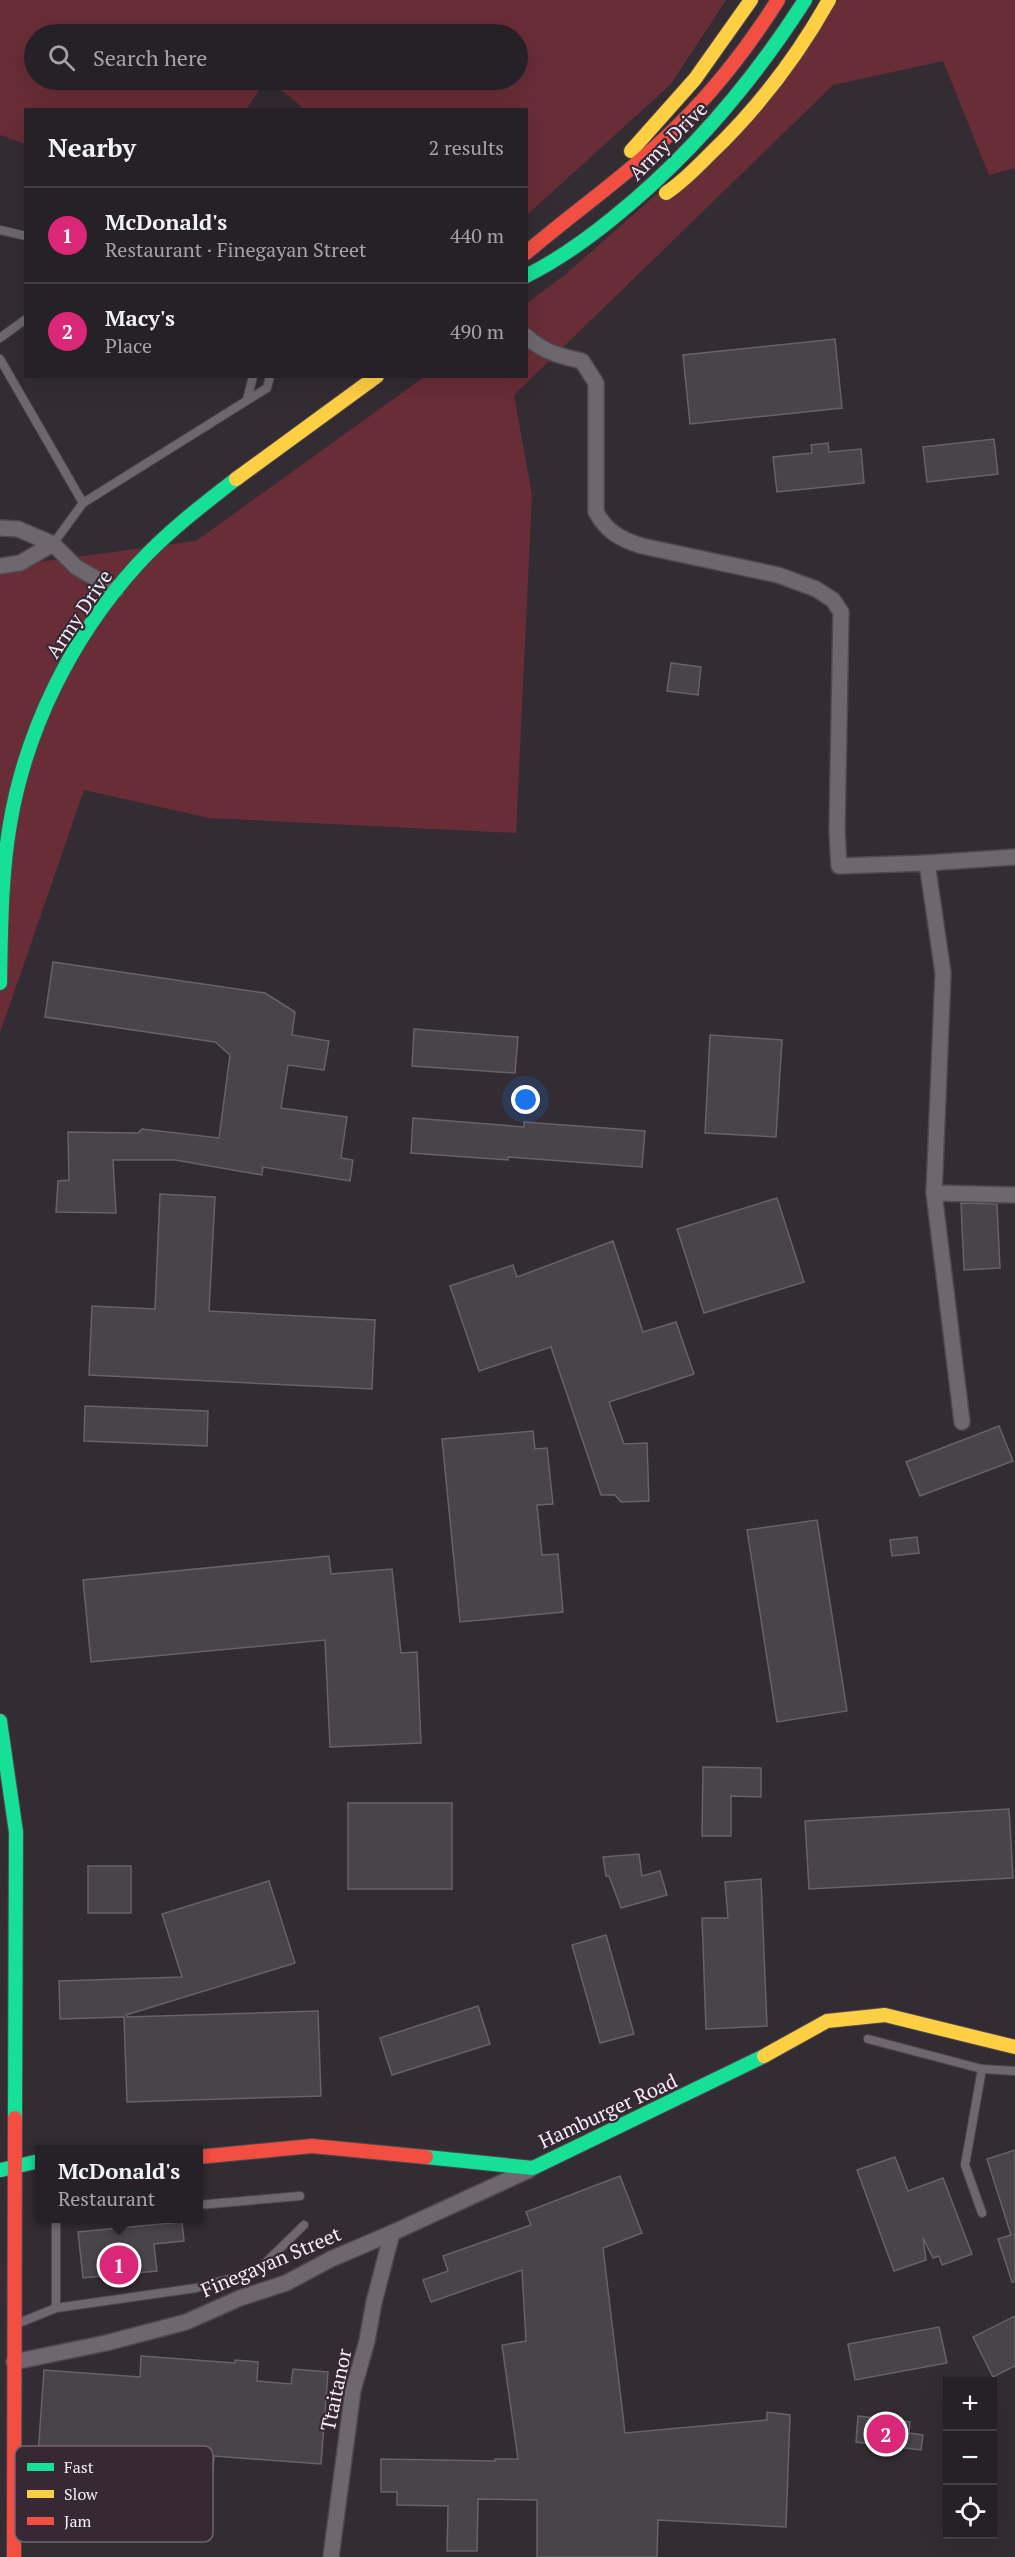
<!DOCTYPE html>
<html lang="en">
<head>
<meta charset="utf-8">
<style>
	:root { --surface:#262126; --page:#322e32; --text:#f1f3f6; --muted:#a4a3a7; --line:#423e43; --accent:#db2777 }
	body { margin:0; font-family:"PT Serif",serif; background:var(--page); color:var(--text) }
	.controls { position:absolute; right:18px; bottom:18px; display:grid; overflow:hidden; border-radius:0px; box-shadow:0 6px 24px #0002 }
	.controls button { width:54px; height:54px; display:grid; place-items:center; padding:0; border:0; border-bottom:2px solid var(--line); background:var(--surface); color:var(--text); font:30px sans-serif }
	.you { position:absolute; left:526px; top:1100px; width:21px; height:21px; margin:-15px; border:4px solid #fff; border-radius:50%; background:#1a73e8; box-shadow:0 0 0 9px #1a73e833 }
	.badge { display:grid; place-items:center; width:39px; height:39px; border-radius:50%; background:var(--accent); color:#fff; font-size:20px; font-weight:700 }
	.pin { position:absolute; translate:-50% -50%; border:3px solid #fff; box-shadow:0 2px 6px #0006 }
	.popup { position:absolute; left:35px; top:2145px; width:168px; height:78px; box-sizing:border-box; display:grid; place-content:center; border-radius:0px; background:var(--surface); filter:drop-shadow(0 2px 4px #0005); font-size:20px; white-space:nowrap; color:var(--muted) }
	.popup b { font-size:22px; color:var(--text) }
	.popup::after { content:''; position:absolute; left:50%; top:100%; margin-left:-12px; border:12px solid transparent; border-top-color:var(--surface) }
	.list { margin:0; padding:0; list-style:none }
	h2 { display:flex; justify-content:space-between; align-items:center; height:78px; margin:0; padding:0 24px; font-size:26px }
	h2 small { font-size:20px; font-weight:400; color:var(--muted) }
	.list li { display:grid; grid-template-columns:39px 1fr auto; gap:18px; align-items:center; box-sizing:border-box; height:96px; padding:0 24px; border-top:2px solid var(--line) }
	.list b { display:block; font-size:22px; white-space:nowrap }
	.list p { margin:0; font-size:20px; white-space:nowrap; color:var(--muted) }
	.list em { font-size:20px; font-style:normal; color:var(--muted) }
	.icon { flex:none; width:33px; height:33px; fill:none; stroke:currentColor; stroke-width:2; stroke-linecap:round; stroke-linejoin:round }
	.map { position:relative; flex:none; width:1015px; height:2557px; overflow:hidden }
	.search { position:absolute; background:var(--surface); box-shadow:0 6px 24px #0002; left:24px; top:24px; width:504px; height:66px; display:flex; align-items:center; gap:15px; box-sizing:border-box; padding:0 21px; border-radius:33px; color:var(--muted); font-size:22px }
	.panel { position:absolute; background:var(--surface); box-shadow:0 6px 24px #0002; left:24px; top:108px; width:504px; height:270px; border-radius:0px }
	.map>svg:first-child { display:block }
</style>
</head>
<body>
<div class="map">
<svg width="1015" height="2557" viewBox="0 0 1015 2557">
	<rect width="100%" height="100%" fill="#332c32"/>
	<g fill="#692d37">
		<path d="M0,0H726L671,84L527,215L526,110L304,109L269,80H518V34H34V80H265L247,109L26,110L25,144L0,135Z"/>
		<path d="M838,0H1015V168L989,175L943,61L833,85L514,395L532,495L516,833L209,818L84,790L0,1033V567L196,541L424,377L526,376L527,303L566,274L757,105Z"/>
	</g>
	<g fill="#484449" stroke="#676268" stroke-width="1.5">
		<path d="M835,339L842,408L690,424L683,355Z"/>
		<path d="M994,439L998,474L927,482L923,447Z"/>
		<path d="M828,443L829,452L861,449L864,483L777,492L773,457L812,453L811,445Z"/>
		<path d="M671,663L701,667L698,695L667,691Z"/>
		<path d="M53,962L265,993L295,1012L292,1035L329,1041L324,1070L288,1065L281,1108L347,1117L341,1158L353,1160L350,1181L263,1167L262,1175L175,1160H113L116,1213L56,1212L58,1181L69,1180L68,1132L138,1133L142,1129L219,1138L230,1055L215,1042L45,1017Z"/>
		<path d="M414,1029L518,1037L515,1073L412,1066Z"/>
		<path d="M710,1035L782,1040L776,1137L705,1133Z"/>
		<path d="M413,1118L524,1127V1122L645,1131L642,1167L508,1157V1160L411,1153Z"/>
		<path d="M160,1194L215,1197L209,1311L375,1320L372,1389L89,1375L92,1306L155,1309Z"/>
		<path d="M777,1198L804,1282L704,1313L677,1229Z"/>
		<path d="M961,1203L997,1204L1000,1268L964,1270Z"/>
		<path d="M613,1241L643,1332L676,1322L694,1374L609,1402L624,1444L647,1443L649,1501L621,1502L615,1495H601L551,1347L479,1371L450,1286L513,1265L517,1277Z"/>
		<path d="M85,1406L208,1411L207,1446L84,1441Z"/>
		<path d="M999,1426L1013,1461L920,1496L906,1462Z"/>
		<path d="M533,1431L535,1449L547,1448L553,1504L537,1505L542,1555L558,1554L563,1612L460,1622L442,1439Z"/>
		<path d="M817,1520L847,1711L777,1722L747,1530Z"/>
		<path d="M917,1537L919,1553L892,1556L890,1540Z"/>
		<path d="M329,1556L331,1574L392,1569L401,1653L417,1652L421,1743L330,1747L325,1640L91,1662L83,1580Z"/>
		<path d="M703,1767L761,1768V1797L731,1796V1836H702Z"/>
		<rect x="348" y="1803" width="104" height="86"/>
		<path d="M1009,1809L1013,1878L809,1889L805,1821Z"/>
		<path d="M639,1854L642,1876L660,1871L667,1895L621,1908L609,1876H606L603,1857Z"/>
		<rect x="88" y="1866" width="43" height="47"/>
		<path d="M761,1879L767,2026L706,2029L702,1918H728L725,1882Z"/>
		<path d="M269,1881L295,1963L126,2015L127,2017L318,2011L321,2096L127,2102L124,2017L60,2019L59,1981L182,1977L162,1914Z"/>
		<path d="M606,1935L634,2034L600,2043L572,1945Z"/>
		<path d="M478,2006L490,2044L392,2075L380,2038Z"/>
		<path d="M1015,2150V2282H1012L998,2239L1011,2235L987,2159Z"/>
		<path d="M895,2157L908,2191L943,2178L972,2254L942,2265L939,2256L933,2258L923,2238L926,2260L894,2271L857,2170Z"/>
		<path d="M620,2176L642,2233L603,2248L625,2433L767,2420V2412L790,2415L786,2527L658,2520L657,2557H537V2500L478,2499L477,2551H447L448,2506L397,2505V2492H381V2459L495,2461V2459H518L502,2345L526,2341L522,2270L431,2302L423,2280L448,2271L443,2256L531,2225L526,2212Z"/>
		<path d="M182,2222L184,2241L154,2244L157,2271L83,2278L78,2232Z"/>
		<path d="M1015,2316V2366L993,2377L973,2337Z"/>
		<path d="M939,2327L947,2363L855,2380L848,2344Z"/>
		<path d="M141,2356L235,2363V2360L258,2362L257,2381L291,2384L293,2369L328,2372L321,2464L214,2456L212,2481L37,2469L44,2370L140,2377Z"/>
		<path d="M858,2416L910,2422L909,2433L923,2435L921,2450L856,2442Z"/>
	</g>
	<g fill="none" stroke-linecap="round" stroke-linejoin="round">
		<g stroke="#4f484e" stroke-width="10">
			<g id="lane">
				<path d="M0,230L26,236"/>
				<path d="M0,338L26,319"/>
				<path d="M0,359L83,503"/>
				<path d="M247,400L253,376"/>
				<path d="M53,544L83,503L267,388L270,376"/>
				<path d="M868,2039L982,2069L965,2165L982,2213"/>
				<path d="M982,2069L1015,2071"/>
				<path d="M198,2205L300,2196"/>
				<path d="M56,2218V2308L196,2288L257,2271L304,2225"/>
				<path d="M19,2323L56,2308"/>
			</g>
		</g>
		<g stroke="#4f484e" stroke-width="18">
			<g id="street">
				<path d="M526,336C543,352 560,356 582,361L596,383V512C607,532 620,539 642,546L778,575L816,589L833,600L841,612L837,831L839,866L927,863L943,973L934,1193L962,1422"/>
				<path d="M0,528L18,529L53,544L76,567L116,590"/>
				<path d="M0,566L20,563L53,544"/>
				<path d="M927,863L1015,857"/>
				<path d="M934,1193L1015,1195"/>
				<path d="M14,2362L106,2343L186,2322L240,2298L286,2283L331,2259L392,2233L529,2170"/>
				<path d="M331,2557L353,2390L367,2341L374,2302L392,2233"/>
			</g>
		</g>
		<g stroke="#4f484e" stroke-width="16">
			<g id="fast">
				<path d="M526,276C558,260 586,240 613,218C690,156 752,83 805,0"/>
				<path d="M0,983C1,930 1,876 10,824C26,729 72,637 136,566C166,533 201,506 236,479"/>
				<path d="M0,1721L16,1832L15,2118"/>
				<path d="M426,2157L533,2168L764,2056"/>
				<path d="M1,2170L39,2161"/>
			</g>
		</g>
		<g stroke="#4f484e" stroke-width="16">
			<g id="slow">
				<path d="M631,151L695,79L751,0"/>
				<path d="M666,193C683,182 697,167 711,153C758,108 797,57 829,0"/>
				<path d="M236,479L377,376"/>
				<path d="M764,2056L827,2021L885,2015L1015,2047"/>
			</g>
		</g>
		<g stroke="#4f484e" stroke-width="16">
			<g id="jam">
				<path d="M526,253C570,215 618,182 661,142C707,100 745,52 778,0"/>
				<path d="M198,2157L312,2146L426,2157"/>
				<path d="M14,2557L15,2118"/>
			</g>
		</g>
		<use href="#lane" stroke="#6e686e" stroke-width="8"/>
		<use href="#street" stroke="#6e686e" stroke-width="15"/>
		<use href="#fast" stroke="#16e098" stroke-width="14"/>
		<use href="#slow" stroke="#ffcf43" stroke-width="14"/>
		<use href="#jam" stroke="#f24e42" stroke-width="14"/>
	</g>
	<g text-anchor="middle" stroke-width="4.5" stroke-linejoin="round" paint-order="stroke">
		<g font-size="20" fill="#f5ecf4" stroke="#362935">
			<text transform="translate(668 141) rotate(-45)" y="7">Army Drive</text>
			<text transform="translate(79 614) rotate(-56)" y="7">Army Drive</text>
			<text transform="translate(608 2111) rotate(-25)" y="7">Hamburger Road</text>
			<text transform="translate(271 2262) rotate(-23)" y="7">Finegayan Street</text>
			<text transform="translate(336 2390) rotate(-78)" y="7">Ttaitanor</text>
		</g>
	</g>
	<rect x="15" y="2446" width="198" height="96" rx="9" fill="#362935" stroke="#6f646e" stroke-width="1.5"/>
	<rect x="27" y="2463" width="27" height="8" fill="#16e098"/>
	<rect x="27" y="2490" width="27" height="8" fill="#ffcf43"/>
	<rect x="27" y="2517" width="27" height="8" fill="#f24e42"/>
	<g font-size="16" fill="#f5ecf4">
		<text x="64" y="2473">Fast</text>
		<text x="64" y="2500">Slow</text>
		<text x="64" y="2527">Jam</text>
	</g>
</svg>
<div class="controls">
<button>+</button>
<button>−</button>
<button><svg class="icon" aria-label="locate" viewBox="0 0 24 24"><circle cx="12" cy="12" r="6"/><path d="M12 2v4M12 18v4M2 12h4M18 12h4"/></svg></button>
</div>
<div class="you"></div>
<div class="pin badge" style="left:119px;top:2265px">1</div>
<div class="popup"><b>McDonald's</b>Restaurant</div>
<div class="pin badge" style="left:886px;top:2434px">2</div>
<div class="search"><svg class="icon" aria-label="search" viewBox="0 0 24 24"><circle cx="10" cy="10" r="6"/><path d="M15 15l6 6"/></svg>Search here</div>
<section class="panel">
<h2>Nearby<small>2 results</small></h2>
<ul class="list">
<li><span class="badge">1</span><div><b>McDonald's</b><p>Restaurant · Finegayan Street</p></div><em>440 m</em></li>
<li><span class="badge">2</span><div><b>Macy's</b><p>Place</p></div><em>490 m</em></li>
</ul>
</section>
</div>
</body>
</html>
